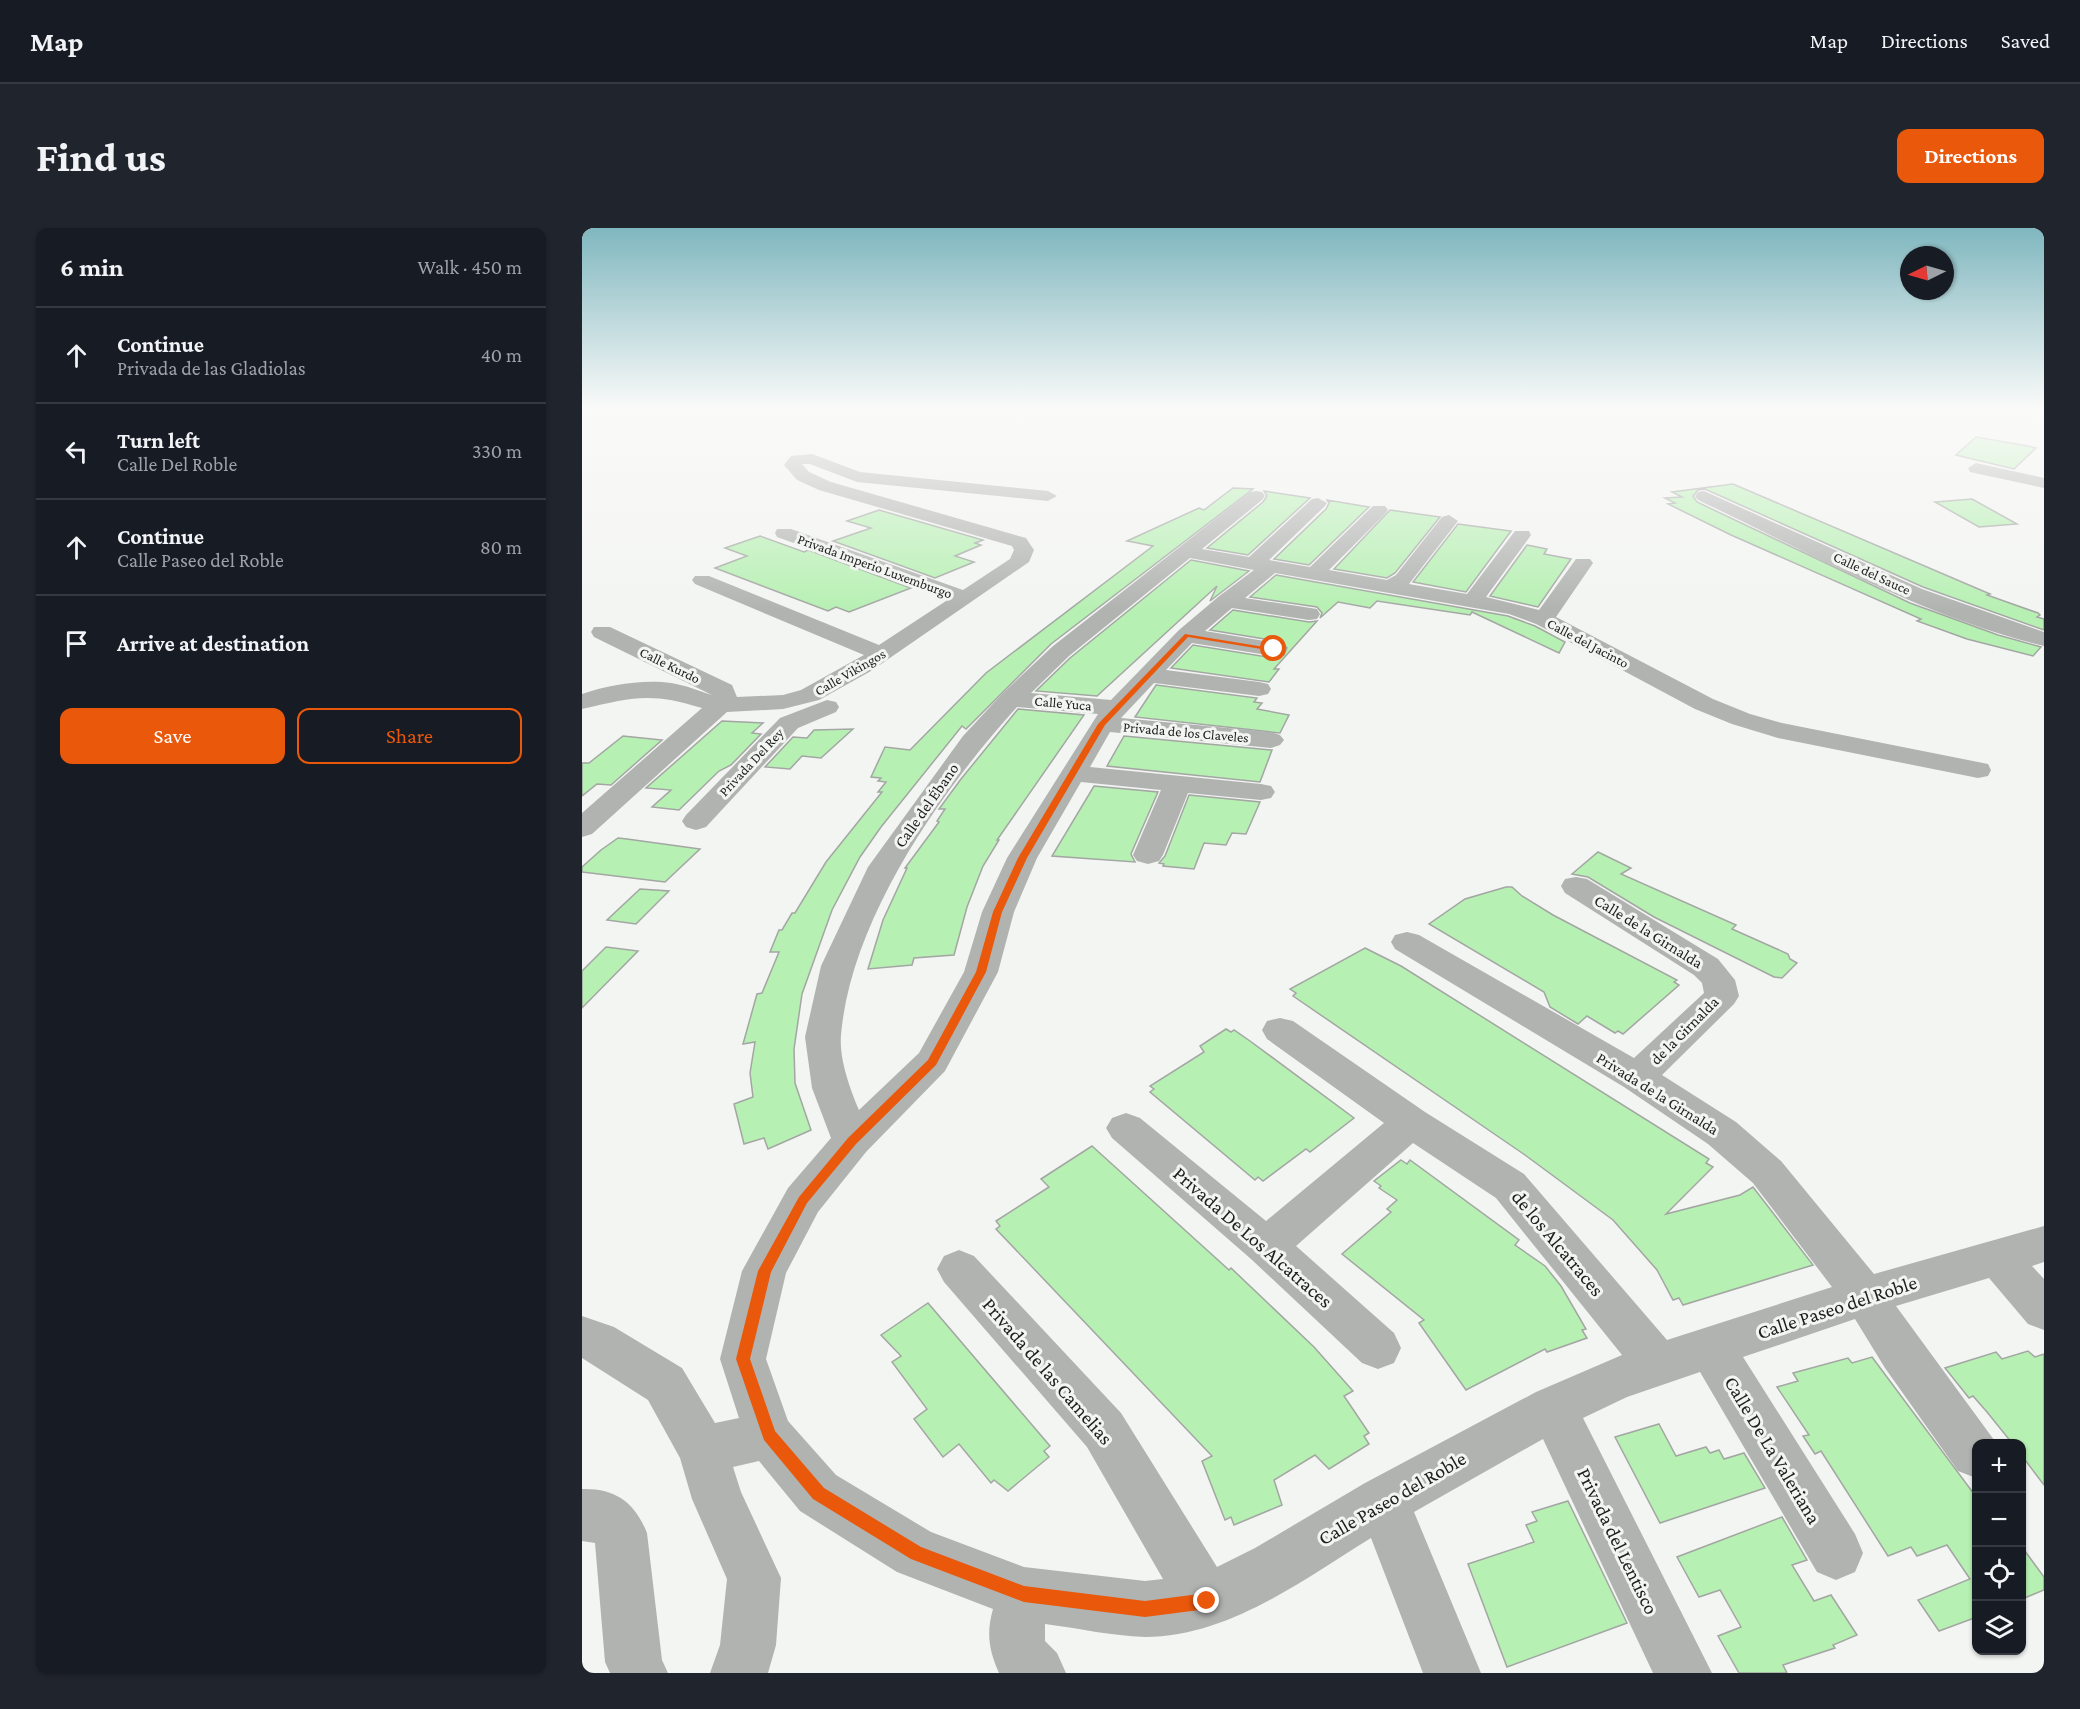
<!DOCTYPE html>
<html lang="en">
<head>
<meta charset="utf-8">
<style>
	:root { --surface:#171b24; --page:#20242c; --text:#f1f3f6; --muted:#9ea1a6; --line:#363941; --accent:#ea580c }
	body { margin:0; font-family:"Crimson Pro",serif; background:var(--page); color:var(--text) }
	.controls { position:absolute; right:18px; bottom:18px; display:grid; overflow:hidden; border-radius:12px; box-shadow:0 2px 4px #0004 }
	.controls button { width:54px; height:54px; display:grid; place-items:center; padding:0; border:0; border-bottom:2px solid var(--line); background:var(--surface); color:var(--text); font:30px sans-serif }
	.compass { position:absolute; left:1318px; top:18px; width:54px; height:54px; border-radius:50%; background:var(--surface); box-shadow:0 2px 4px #0004; rotate:265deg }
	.stop { position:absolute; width:18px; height:18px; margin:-14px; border:4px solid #ea580c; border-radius:50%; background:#fff }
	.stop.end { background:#ea580c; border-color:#fff; box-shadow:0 2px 6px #0008 }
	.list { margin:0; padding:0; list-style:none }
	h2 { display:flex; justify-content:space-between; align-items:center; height:78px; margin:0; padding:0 24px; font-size:26px }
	h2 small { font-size:20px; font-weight:400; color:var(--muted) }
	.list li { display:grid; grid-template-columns:39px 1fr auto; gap:18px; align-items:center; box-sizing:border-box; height:96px; padding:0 24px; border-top:2px solid var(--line) }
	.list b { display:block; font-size:22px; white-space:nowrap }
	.list p { margin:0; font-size:20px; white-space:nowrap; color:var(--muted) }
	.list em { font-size:20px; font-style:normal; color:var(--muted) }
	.actions { display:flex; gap:12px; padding:18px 24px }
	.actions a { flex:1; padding:14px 0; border:2px solid var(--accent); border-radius:12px; text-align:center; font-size:21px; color:var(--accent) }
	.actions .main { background:var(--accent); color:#fff }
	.icon { flex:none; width:33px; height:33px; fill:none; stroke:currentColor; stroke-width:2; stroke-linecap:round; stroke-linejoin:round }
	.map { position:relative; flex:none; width:1462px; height:1445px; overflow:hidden; border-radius:12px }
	header { display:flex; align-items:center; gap:36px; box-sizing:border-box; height:84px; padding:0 30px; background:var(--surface); border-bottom:2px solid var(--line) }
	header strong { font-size:28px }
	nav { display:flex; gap:33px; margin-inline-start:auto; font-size:21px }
	.intro { display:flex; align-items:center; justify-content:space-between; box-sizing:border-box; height:144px; padding:0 36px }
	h1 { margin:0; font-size:42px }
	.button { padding:15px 27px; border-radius:12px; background:var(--accent); color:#fff; font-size:21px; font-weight:700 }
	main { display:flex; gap:36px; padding:0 36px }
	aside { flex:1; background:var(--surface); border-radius:12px; box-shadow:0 2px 4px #0004 }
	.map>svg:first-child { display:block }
</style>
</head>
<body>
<header>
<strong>Map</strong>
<nav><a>Map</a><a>Directions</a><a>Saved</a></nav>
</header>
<div class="intro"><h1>Find us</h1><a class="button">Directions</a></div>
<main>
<aside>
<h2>6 min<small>Walk · 450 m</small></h2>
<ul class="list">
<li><svg class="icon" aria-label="ahead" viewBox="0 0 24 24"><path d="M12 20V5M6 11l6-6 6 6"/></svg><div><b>Continue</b><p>Privada de las Gladiolas</p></div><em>40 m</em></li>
<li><svg class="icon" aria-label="left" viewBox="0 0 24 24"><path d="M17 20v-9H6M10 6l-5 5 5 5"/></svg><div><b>Turn left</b><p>Calle Del Roble</p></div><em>330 m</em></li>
<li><svg class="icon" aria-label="ahead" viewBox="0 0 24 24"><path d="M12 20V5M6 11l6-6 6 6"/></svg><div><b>Continue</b><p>Calle Paseo del Roble</p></div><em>80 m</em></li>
<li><svg class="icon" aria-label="arrive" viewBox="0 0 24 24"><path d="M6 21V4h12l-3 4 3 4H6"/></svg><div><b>Arrive at destination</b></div></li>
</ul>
<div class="actions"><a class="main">Save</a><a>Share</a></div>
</aside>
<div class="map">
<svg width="1462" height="1445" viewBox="0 0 1462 1445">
	<rect width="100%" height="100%" fill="#f3f5f2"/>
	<g fill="#b7f0b3" stroke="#a3a6a3" stroke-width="1.5">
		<path d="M1394,209L1446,218L1454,220L1432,241L1374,227Z"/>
		<path d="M1151,256L1408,366L1405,367L1456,385L1458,387L1455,389L1462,391V402L1341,359L1123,261L1116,262L1111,268L1115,274L1328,375L1416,407L1459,419L1451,428L1385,411L1335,393L1339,391L1149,307L1086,276L1093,275L1083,270L1100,269L1090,264Z"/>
		<path d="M651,260L671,261L469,416L384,501L380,498L299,599L278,629L250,682L220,766L212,821L213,855L229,902L186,921L182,910L162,916L152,876L171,869L168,845L173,814L161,816L175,766L180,765L197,724H188L197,702H200L210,685H213L244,634L300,564H296L304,554L296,553L299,550L289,549L303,519L328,522L404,445L571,318L545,313L617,280L622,282Z"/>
		<path d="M682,263L728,270L666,327L625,320L681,274L685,268Z"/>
		<path d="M1390,271L1435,296L1397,299L1353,274Z"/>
		<path d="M745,272L787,279L727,337L692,331L744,281L747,275Z"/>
		<path d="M297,282L401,312L393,315L399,317L373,328L392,334L353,350L251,313L289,300L265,293Z"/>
		<path d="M808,282L858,289L813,345L805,350L752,341Z"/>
		<path d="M876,296L929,303L884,364L831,354Z"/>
		<path d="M178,308L222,324L226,322L329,360L267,384L254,379L246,383L133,340L165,328L143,320Z"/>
		<path d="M945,317L965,321L962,326L989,331L956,379L908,368Z"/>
		<path d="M609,332L667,343L628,373L635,358L515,468L454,463L488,430Z"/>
		<path d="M694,347L926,388L953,398L983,414L977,425L890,384L888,387L795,373L788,380L756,374L738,390L740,385L735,379L668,369Z"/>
		<path d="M651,382L727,394L735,393L692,441H697L687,454L589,440L611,417L692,430L702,427L705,420L700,414L628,402Z"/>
		<path d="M574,457L675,470L672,474L680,475L675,481L707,487L698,505L553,489Z"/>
		<path d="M436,481L502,487L415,612H417L401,638L385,679L372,727L332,730L330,737L286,741L301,692L325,640H323L357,594L355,593L363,581H357L379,551Z"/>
		<path d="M140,493L181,495L170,505L179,506L149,537L137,543L97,582L70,579L89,562L64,560Z"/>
		<path d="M271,501L239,530L220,528L208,541L183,539L211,509L225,510L232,502Z"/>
		<path d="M41,508L80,512L29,557L15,556L0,568V535H7Z"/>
		<path d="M542,508L689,522H690L678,554L525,538Z"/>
		<path d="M512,558L576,564L549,626L553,634L470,628Z"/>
		<path d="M607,567L678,574L664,606L650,605L644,617L622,615L612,641L581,638L582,636L577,635L583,628Z"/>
		<path d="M36,610L45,611L118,621L83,654L0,644V639L19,622Z"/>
		<path d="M1016,624L1049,640L1039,646L1154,697L1150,701L1206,726L1208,731L1215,735L1200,750L1192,749L1072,689L1006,649L990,646Z"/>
		<path d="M924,659H930L940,668L971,687L1095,752L1092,754L1097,757L1041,806L1036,803L1033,805L1005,788L996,796L968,779L962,764L847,696L883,671Z"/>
		<path d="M58,661L87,663L54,696L25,692Z"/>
		<path d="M24,719L56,723L0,780V743Z"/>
		<path d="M783,720L819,738L1127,931L1124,935L1131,939L1084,986L1158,967L1171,959L1231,1037L1101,1077L1097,1070L1091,1072L1075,1042L1031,992L943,927L711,768L714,765L708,761Z"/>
		<path d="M644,801L649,804L652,802L668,813L772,890L728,924L724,921L681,953L676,949L673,952L568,864L572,861L568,858L622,824L618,818Z"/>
		<path d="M510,918L647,1042L649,1040L732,1119L771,1163L762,1168L787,1205L782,1208L787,1216L747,1241L733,1227L692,1252L700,1277L652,1297L649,1289L643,1292L620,1233L630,1228L414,1001L418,998L414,993L467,959L459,951Z"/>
		<path d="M819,932L825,936L828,932L937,1012L933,1017L963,1038L979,1058L1004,1101L1000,1102L1005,1110L965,1124L963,1121L884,1162L837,1095L842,1092L760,1026L809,984L805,981L815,972L797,960L799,958L792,953Z"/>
		<path d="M346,1075L468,1218L462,1223L467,1229L426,1263L412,1252L409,1255L377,1216L361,1229L332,1191L345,1181L310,1134L319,1128L299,1107Z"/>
		<path d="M1446,1123L1453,1129L1462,1126V1257L1440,1228V1215H1430L1405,1184L1391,1168L1387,1170L1363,1140L1414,1124L1420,1131Z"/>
		<path d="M1290,1129L1395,1270V1389L1357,1403L1336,1372L1388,1351L1365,1317L1335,1328L1329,1319L1306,1328L1239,1223L1233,1226L1221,1208L1227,1207L1195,1159L1216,1153L1211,1145L1266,1130L1270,1135Z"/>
		<path d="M1077,1196L1094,1228L1124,1219L1128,1225L1137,1222L1142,1231L1162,1225L1183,1260L1078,1295L1033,1209Z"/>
		<path d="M986,1273L1045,1395L925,1439L886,1336L952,1314L944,1297L955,1293L950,1284Z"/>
		<path d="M1200,1289L1225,1332L1210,1337L1232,1373L1249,1367L1275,1407L1251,1417L1253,1420L1201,1437L1205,1445H1157L1136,1408L1159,1399L1138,1362L1117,1369L1095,1329Z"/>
		<path d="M1440,1319L1462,1349V1362L1440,1371Z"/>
	</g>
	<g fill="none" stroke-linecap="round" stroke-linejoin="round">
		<g fill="#b1b3b1" fill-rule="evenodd">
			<path d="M230,226L278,244L466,263L475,268L466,273L275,254L228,236H220L227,244L249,254L444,310L452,322L447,334L289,443L237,472L201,481L145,484L10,606L0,609V585L120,480C69,464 51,469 0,481V466C26,457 61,451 89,455C103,457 117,463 130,467L12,409L9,404L12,399H28L150,457L155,469L201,467L219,462L282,427L113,356L110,352L113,348H127L297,417L367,371L195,309L193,305L195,301H209L381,362L428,331L432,322L430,318L237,262L215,252L202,237L209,228Z"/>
			<path d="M1394,235L1462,250V260L1388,244L1386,240Z"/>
			<path d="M674,263L680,264L683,268L680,272L620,321L667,329L730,271L736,270L745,275L742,279L687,332L728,339L791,278H803L806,282L803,286L747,342L805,352L814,347L860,289L867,287L876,293L827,356L885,366L933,303H947L949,307L904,369L957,382L994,331H1008L1011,335L974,389L1131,471L1168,486L1200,495L1396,534L1406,536L1409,542L1406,548L1396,550L1196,510L1150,496L1113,481L954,396L927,386L693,345L663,370L735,381L738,386L735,391L727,392L650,380L623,403L700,416L703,421L700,426L692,428L610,415L584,442L677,454L686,456L689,461L686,466L677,468L572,455L539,490L689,504L698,507L702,512L698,517L689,520L528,504L508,539L679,556L689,558L693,564L689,570L679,572L606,565L581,627L577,633L566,636L555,633L551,627L579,562L499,554L455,630L432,684L416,744L363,843L284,924L236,984L204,1045L184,1131L206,1193L254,1247L349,1304L442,1339L563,1353L581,1351L505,1219L362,1054L355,1041L362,1028L377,1022L392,1028L539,1185L635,1339L673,1320L783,1255L954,1164L1040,1127L914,970L831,915L714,1018L812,1105L819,1120L812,1135L796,1141L780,1135L669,1031L530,910L524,900L530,890L544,885L558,890L684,993L802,895L685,811L680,802L685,793L698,790L711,793L843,884L942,946L1085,1112L1250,1059L1171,955L1126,916L1042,859L813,721L809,714L813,707L825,704L837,707L1052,830L1122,765L1120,755L1112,747L983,665L979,658L983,651L994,649L1005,651L1136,731L1153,752L1157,768L1152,776L1080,847L1154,894L1199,933L1292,1046L1462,998V1034L1450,1038L1462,1051V1102L1446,1096L1407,1050L1314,1078L1415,1216H1394V1250L1376,1243L1303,1140L1273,1091L1161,1129L1273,1306L1281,1325L1273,1344L1254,1352L1235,1344L1118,1144L1045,1169L1001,1190L1130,1445H1071L961,1211L832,1284L899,1445H841L789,1310C721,1352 646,1409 563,1409C530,1408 495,1400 463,1396V1413L475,1425L484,1445H417C407,1422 404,1406 411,1381L315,1344L218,1283L177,1233L151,1239L159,1264L199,1350L194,1417L186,1445H128L138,1417L145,1351L110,1271L98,1230L66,1172L0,1130V1088L32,1099L100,1140L133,1195L157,1190L138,1131L160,1043L206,960L249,910L230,860L223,809L239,738L286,639L381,508L420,466L471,418L668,264ZM608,330L672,342L636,369L597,402L529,472L449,465L487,428ZM435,479L516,486L425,630L400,684L382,744L337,825L277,882C268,861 257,831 259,807C269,691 359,563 435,479Z"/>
			<path d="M1122,263L1340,361L1462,404V418C1340,388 1228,325 1116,272L1113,268L1116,264Z"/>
			<path d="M245,472L254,474L257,479L254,484L216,500L124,599L114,602L104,599L100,593L104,587L198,490Z"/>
			<path d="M0,1261C34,1260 53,1275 65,1305L80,1432L86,1445H28L23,1434L13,1315L0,1313Z"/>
		</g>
	</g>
	<linearGradient id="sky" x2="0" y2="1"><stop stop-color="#80b7bf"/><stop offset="0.47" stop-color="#fafaf9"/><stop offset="1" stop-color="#fafaf9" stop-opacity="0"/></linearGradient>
	<rect width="1462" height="383" fill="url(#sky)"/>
	<path fill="#ea580c" d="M603,406L695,421L692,423L606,409L523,497L445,630L420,684L404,744L354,837L274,916L225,975L189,1044L168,1131L193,1203L242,1260L339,1319L442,1358L563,1373L625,1365L631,1368L633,1373L631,1379L625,1381L563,1389L442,1374L329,1331L231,1271L182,1212L154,1131L176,1043L217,969L266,910L346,832L394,744L411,684L436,630L516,496Z"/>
	<g text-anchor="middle" stroke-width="6" stroke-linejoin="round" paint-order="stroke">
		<g font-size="14" fill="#1d1e1d" stroke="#f3f5f2">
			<text transform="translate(293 338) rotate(20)" y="5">Privada Imperio Luxemburgo</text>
			<text transform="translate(1290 345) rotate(25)" y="5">Calle del Sauce</text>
			<text transform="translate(1006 415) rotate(28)" y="5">Calle del Jacinto</text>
			<text transform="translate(88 437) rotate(26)" y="5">Calle Kurdo</text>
			<text transform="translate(268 444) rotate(-30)" y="5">Calle Vikingos</text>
			<text transform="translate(481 475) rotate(5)" y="5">Calle Yuca</text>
			<text transform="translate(604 504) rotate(5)" y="5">Privada de los Claveles</text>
			<text transform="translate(169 534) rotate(-47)" y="5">Privada Del Rey</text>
		</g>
		<g font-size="16" fill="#1d1e1d" stroke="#f3f5f2">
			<text transform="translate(344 577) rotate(-55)" y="6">Calle del Ébano</text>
			<text transform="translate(1067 703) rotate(32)" y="6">Calle de la Girnalda</text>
			<text transform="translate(1102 802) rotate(-45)" y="6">de la Girnalda</text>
			<text transform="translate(1076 865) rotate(32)" y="6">Privada de la Girnalda</text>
		</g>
		<g font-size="20" fill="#1d1e1d" stroke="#f3f5f2">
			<text transform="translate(671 1009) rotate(41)" y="7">Privada De Los Alcatraces</text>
			<text transform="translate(976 1015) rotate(50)" y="7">de los Alcatraces</text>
			<text transform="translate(1255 1079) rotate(-18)" y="7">Calle Paseo del Roble</text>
			<text transform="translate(466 1143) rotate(49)" y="7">Privada de las Camelias</text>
			<text transform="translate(1191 1222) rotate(59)" y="7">Calle De La Valeriana</text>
			<text transform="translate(810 1270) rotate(-30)" y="7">Calle Paseo del Roble</text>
			<text transform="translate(1036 1313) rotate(64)" y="7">Privada del Lentisco</text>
		</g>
	</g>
</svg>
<div class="controls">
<button>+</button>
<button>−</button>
<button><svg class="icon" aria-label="locate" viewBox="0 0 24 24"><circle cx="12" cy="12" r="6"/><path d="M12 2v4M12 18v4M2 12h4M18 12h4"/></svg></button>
<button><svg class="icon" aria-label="layers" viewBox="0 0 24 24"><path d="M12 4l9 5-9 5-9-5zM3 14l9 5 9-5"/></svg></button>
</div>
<svg class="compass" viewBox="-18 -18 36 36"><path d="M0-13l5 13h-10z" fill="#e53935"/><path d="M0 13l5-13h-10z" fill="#9ea1a6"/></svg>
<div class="stop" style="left:692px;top:421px"></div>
<div class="stop end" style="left:625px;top:1373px"></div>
</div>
</main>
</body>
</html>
